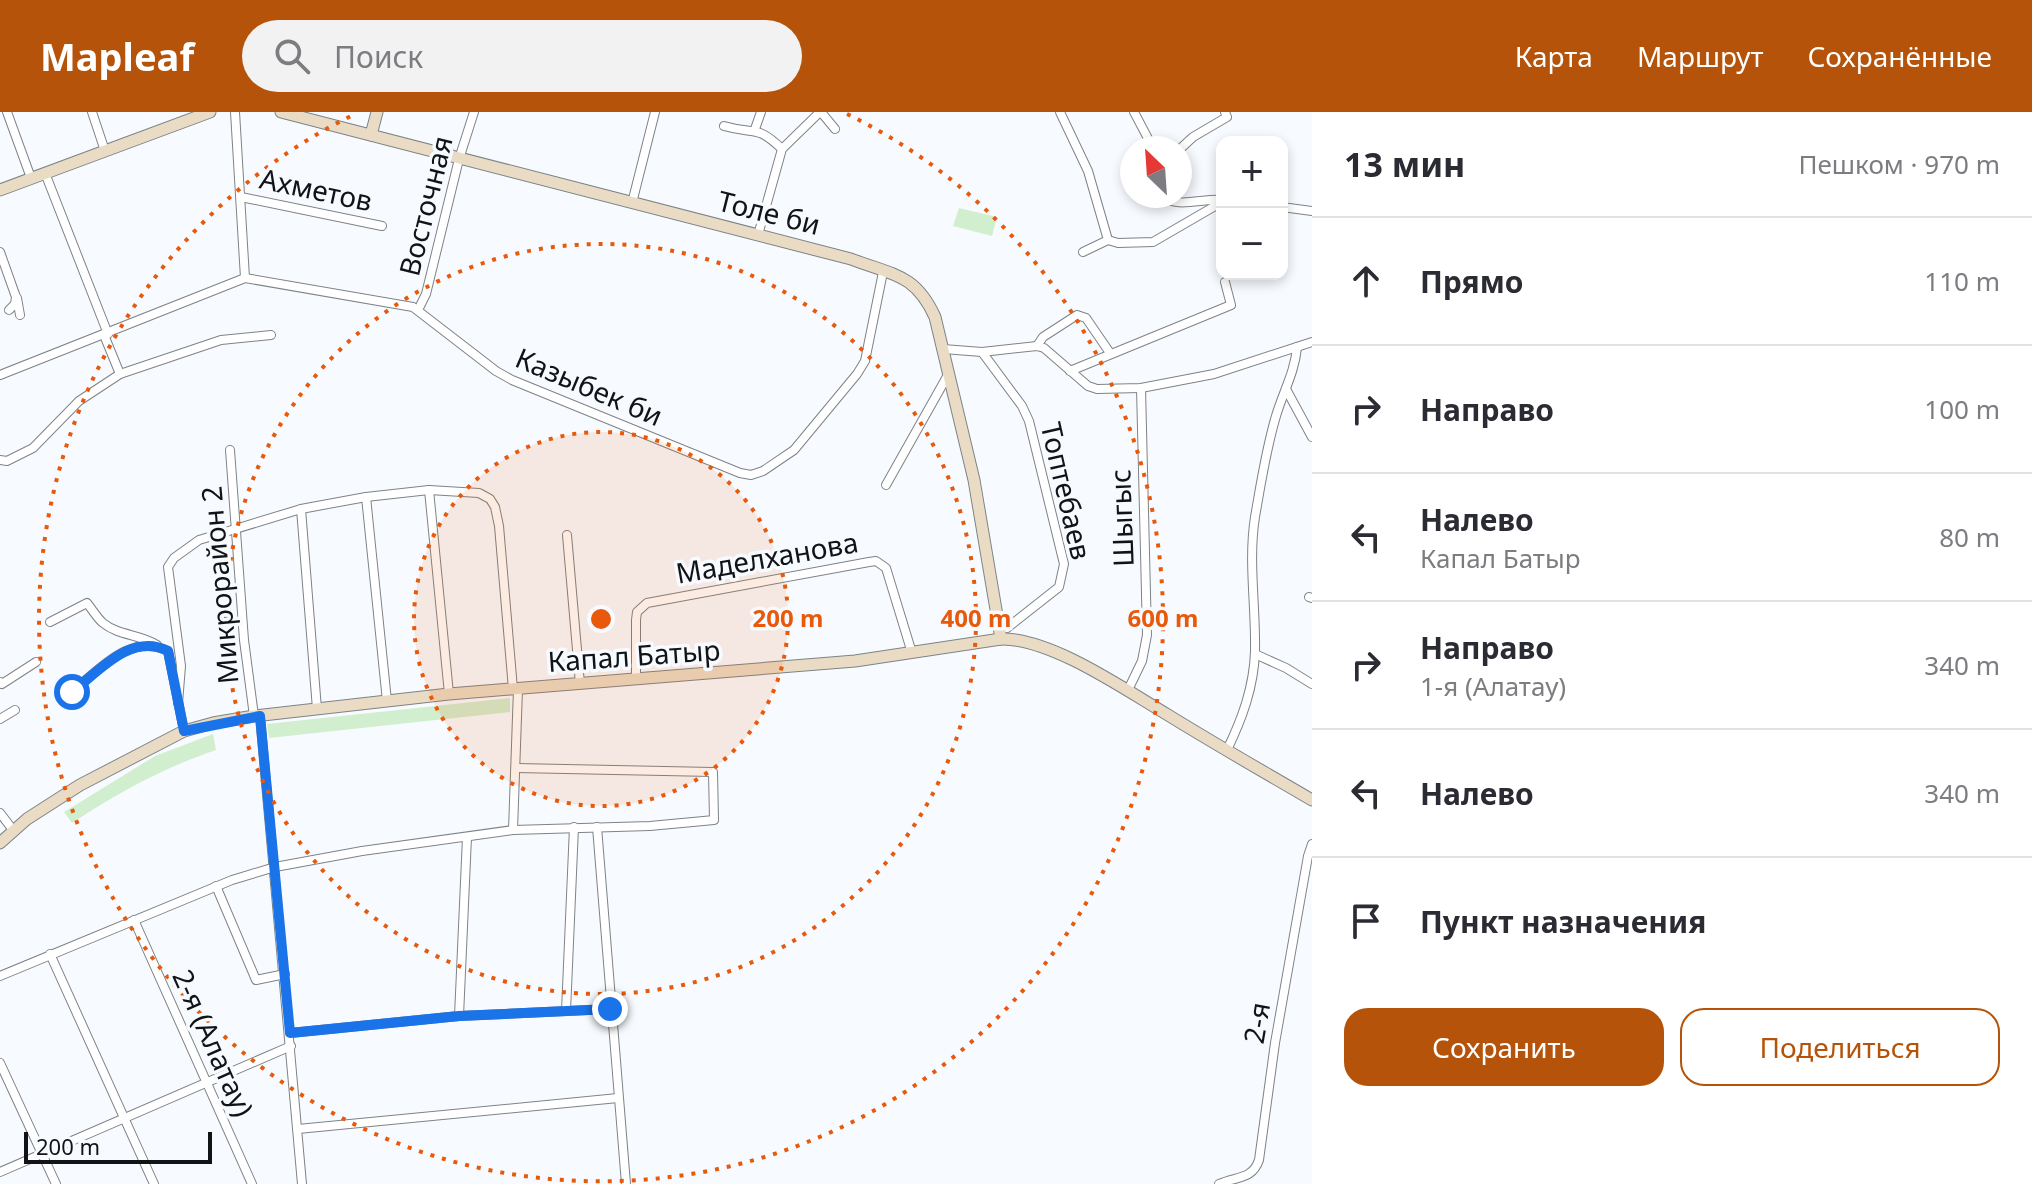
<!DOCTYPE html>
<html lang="ru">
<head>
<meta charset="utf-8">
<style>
	:root { --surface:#fff; --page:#f2f2f3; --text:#2b2b33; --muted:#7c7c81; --line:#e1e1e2; --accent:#b45309 }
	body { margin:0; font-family:"Noto Sans",sans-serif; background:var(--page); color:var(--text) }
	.controls { position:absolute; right:24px; top:24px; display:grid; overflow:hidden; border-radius:16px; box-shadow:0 4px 12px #0003 }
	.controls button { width:72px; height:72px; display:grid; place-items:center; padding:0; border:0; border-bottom:2px solid var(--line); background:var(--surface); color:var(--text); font:40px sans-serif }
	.compass { position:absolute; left:1120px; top:24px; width:72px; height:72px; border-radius:50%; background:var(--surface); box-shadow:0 4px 12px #0003; rotate:335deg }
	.scale { position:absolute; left:24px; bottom:20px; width:188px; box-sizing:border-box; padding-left:8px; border:4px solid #111315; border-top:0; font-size:22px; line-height:28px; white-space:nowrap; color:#111315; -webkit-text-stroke:6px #f7fbff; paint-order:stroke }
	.stop { position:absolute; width:24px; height:24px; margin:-18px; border:6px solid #1a73e8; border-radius:50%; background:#fff }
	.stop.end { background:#1a73e8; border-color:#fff; box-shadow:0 2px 8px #0008 }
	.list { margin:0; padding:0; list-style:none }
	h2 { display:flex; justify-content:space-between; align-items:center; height:104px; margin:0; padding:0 32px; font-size:34px }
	h2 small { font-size:26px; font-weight:400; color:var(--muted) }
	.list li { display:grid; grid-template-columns:52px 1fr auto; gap:24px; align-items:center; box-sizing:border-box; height:128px; padding:0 32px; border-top:2px solid var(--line) }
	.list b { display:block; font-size:30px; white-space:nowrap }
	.list p { margin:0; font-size:26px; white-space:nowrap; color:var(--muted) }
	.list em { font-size:26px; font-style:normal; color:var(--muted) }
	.actions { display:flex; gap:16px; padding:24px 32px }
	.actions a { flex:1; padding:18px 0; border:2px solid var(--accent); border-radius:24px; text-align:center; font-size:28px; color:var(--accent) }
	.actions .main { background:var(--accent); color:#fff }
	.icon { flex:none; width:44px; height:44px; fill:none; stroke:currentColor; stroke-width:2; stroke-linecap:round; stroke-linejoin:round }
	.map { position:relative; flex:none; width:1312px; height:1072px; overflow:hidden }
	header { display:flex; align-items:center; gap:48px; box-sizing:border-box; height:112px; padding:0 40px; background:var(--accent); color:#fff }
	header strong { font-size:38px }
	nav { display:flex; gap:44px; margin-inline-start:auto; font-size:28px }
	.search { width:560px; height:72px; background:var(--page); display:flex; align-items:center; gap:20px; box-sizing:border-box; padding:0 28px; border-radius:44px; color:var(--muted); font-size:30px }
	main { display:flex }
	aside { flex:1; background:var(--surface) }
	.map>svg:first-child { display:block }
</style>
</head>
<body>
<header>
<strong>Mapleaf</strong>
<div class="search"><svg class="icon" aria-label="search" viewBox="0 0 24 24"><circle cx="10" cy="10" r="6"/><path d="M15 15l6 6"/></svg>Поиск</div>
<nav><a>Карта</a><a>Маршрут</a><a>Сохранённые</a></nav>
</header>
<main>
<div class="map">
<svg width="1312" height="1072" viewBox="0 0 1312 1072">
	<rect width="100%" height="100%" fill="#f7fbff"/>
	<g fill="#d1eecf">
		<path d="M959,96L997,105L992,124L953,114Z"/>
		<path d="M510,586V600L269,626L267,612Z"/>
		<path d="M213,622L216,638C163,656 119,680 72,711L64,700L155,644Z"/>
	</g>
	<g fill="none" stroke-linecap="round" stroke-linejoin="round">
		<g stroke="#7d8387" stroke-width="10">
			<g id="street">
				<path d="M7,0L31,66"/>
				<path d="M92,0L105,39"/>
				<path d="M235,0L245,166"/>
				<path d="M821,0L835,17"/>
				<path d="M1060,0L1088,59L1108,128"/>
				<path d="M1134,0L1153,36"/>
				<path d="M724,14C755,23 756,12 782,37"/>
				<path d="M755,17L761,0"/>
				<path d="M1180,37L1193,25L1227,5L1225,0"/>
				<path d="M45,61L108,222"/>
				<path d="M1165,84C1174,97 1204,86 1222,88"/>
				<path d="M241,85L382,114"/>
				<path d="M632,91L655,0"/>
				<path d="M1282,95L1312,99"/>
				<path d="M758,123L782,37L820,0"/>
				<path d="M0,140L16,185L15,192L9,198"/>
				<path d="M1083,140L1108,128L1118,131L1153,130L1222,90"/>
				<path d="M17,186L20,203"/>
				<path d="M418,198L426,182L459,47L474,0"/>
				<path d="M104,223L120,262"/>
				<path d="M1037,234L1043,225L1077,203L1086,206L1110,241"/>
				<path d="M943,237L982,240L1037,234L1044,236L1088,274L1097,277L1141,276L1214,262L1312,230"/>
				<path d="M982,240L1022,294L1029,309L1064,452L1059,475L1007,516"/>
				<path d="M1070,259L1231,193L1225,170"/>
				<path d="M0,263L245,166L413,195L496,259L512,268L740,361L751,363L763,359L794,338L857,262L865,249L883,160"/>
				<path d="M1286,277L1312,325"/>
				<path d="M230,338L244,528L254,604"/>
				<path d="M0,348L7,349L33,336L79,289L120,262L221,228L271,223"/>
				<path d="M886,373L949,261"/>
				<path d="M429,378L449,582"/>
				<path d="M366,385L387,589"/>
				<path d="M301,397L317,597"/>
				<path d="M567,423L580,572"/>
				<path d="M1309,485L1312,486"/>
				<path d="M50,510L87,491C92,497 97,506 103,511C119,524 140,522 157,533"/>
				<path d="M1255,542L1286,556L1312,572"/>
				<path d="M636,567V508L637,500L647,491L869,450L876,449L886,456L912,541"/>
				<path d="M0,570L2,572L36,550"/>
				<path d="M1128,578L1142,549L1147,523L1141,276"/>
				<path d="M72,580C99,558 131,520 168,539L184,619"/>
				<path d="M178,591L181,554L168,455L174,446L199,428L301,397L366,385L429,378L479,381L490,387L495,395L499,414L513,577"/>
				<path d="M260,604L302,1072"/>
				<path d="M0,607L15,598"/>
				<path d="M1227,638C1242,607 1254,575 1255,539C1256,495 1248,449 1255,405C1261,371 1266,337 1276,304C1283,280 1295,260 1297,235"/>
				<path d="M0,701L13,718"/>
				<path d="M597,715L626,1072"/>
				<path d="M513,718L518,577"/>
				<path d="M216,774L256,868L285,862"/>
				<path d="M134,808L252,1072"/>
				<path d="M50,842L154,1072"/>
				<path d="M0,864L232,768L275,755L362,739L513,718L650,714L714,708L713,660L516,656"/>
				<path d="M566,899L574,715"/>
				<path d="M459,904L467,725"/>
				<path d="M290,921L459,904L610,897"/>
				<path d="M0,951L56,1072"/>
				<path d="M298,1017L618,986"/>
				<path d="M0,1060L291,934"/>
				<path d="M1219,1072C1237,1064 1252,1068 1259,1048L1275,931L1308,744L1312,732"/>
			</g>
		</g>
		<g stroke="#7d8387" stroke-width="13">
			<g id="secondary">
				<path d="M281,0L851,147C892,163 915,161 935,205L974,368L1001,527"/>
				<path d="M371,23L377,0"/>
				<path d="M0,78L210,0"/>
				<path d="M0,731L27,707L80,673L184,619L213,611L254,604L449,582L855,549L1001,527C1051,526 1124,577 1168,603C1215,632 1264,660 1312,688"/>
			</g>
		</g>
		<use href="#street" stroke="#fff" stroke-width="8"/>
		<use href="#secondary" stroke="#eadbc5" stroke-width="11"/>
	</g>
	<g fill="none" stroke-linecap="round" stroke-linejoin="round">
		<path stroke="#1a73e8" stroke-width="10" d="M72,580C99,559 131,520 168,539L184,619L260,604L290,921L459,904L610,897"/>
	</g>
	<circle cx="601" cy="507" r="187" fill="#e8590c" fill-opacity=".12"/>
	<g fill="none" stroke="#e8590c" stroke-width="4" stroke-dasharray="4 8">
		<circle cx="601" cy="507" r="187"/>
		<circle cx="601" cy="507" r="375"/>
		<path d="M847 2A562 562 0 1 1 355 2"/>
	</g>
	<g text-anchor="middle" stroke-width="7" stroke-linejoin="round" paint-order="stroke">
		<g font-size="28" fill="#111315" stroke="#f7fbff">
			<text transform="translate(316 78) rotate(12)" y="10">Ахметов</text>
			<text transform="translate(426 94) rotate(-76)" y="10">Восточная</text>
			<text transform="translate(769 101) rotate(14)" y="10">Толе би</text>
			<text transform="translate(589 275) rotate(23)" y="10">Казыбек би</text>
			<text transform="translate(1066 379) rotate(77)" y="10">Топтебаев</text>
			<text transform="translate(1122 406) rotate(-92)" y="10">Шыгыс</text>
			<text transform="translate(767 446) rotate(-10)" y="10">Маделханова</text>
			<text transform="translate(220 473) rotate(-95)" y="10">Микрорайон 2</text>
			<text transform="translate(634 544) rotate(-4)" y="10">Капал Батыр</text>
			<text transform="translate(1257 911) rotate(-80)" y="10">2-я</text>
			<text transform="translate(213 931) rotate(66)" y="10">2-я (Алатау)</text>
		</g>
	</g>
	<circle cx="601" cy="507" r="12" fill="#e8590c" stroke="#f7fbff" stroke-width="4"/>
	<g font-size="24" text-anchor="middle" font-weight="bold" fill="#e8590c" stroke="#f7fbff" stroke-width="7" stroke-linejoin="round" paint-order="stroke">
		<text x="788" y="515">200 m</text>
		<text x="976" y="515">400 m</text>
		<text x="1163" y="515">600 m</text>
	</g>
</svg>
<div class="controls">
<button>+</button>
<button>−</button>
</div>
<svg class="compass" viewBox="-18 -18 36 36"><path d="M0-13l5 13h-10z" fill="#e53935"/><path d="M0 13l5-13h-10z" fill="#7c7c81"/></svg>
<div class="scale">200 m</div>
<div class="stop" style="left:72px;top:580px"></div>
<div class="stop end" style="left:610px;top:897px"></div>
</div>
<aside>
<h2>13 мин<small>Пешком · 970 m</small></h2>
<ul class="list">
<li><svg class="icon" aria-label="ahead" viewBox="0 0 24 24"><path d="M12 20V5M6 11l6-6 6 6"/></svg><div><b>Прямо</b></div><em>110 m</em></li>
<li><svg class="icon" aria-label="right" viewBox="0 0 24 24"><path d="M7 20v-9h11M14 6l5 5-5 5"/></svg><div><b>Направо</b></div><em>100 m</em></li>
<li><svg class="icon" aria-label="left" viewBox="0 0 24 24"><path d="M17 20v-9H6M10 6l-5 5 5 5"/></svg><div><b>Налево</b><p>Капал Батыр</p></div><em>80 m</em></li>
<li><svg class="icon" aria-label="right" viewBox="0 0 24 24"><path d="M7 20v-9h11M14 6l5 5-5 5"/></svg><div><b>Направо</b><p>1-я (Алатау)</p></div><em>340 m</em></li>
<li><svg class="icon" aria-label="left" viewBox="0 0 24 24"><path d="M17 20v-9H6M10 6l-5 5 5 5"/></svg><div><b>Налево</b></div><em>340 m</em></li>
<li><svg class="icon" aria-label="arrive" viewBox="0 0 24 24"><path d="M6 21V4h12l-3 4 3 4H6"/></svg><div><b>Пункт назначения</b></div></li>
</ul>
<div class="actions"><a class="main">Сохранить</a><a>Поделиться</a></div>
</aside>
</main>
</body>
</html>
